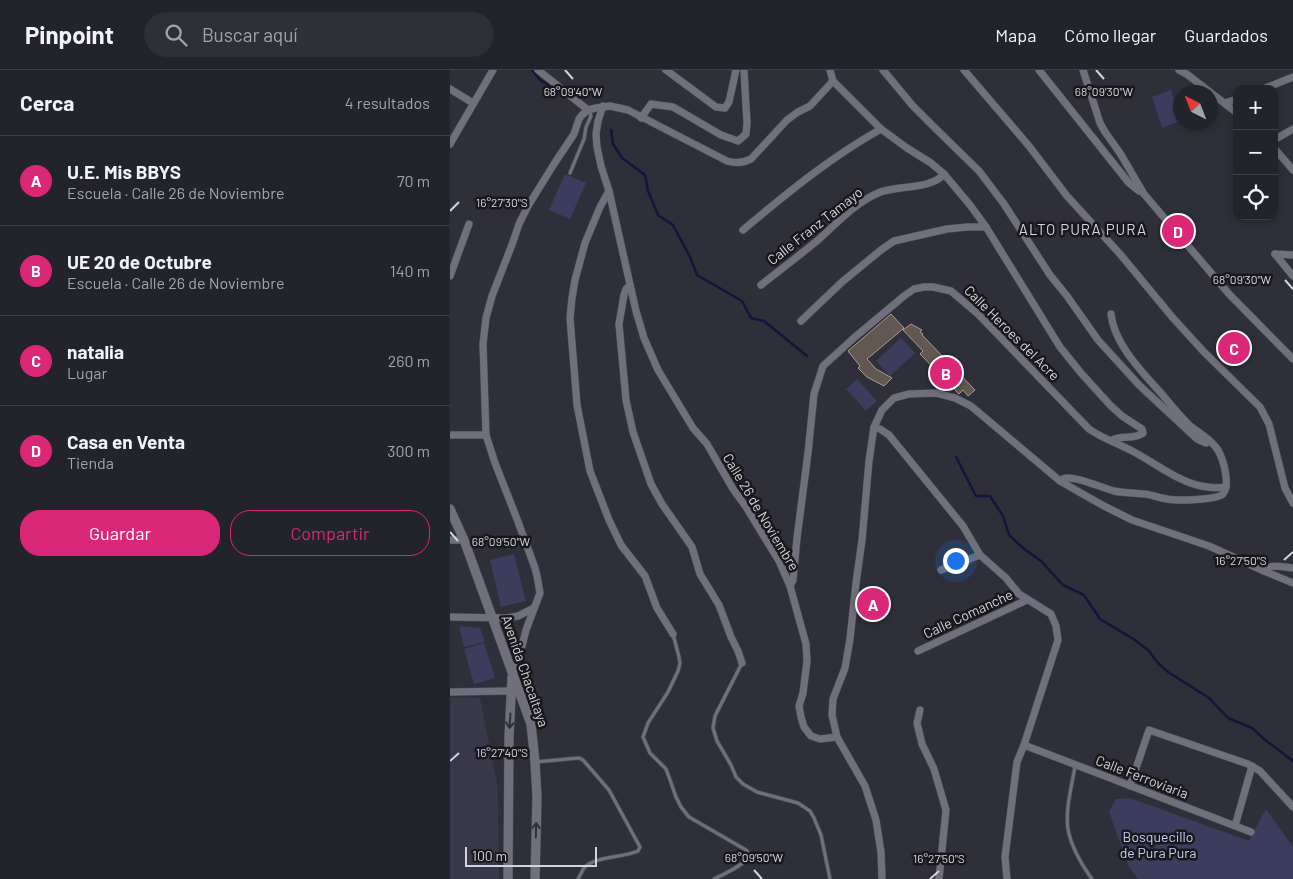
<!DOCTYPE html>
<html lang="es">
<head>
<meta charset="utf-8">
<style>
	:root { --surface:#23232b; --page:#2f2f37; --text:#f1f3f6; --muted:#a3a4a9; --line:#404047; --accent:#db2777 }
	body { margin:0; font-family:Barlow,sans-serif; background:var(--page); color:var(--text) }
	.controls { position:absolute; right:15px; top:15px; display:grid; overflow:hidden; border-radius:10px; box-shadow:0 2px 8px #0003 }
	.controls button { width:45px; height:45px; display:grid; place-items:center; padding:0; border:0; border-bottom:1px solid var(--line); background:var(--surface); color:var(--text); font:25px sans-serif }
	.compass { position:absolute; left:723px; top:15px; width:45px; height:45px; border-radius:50%; background:var(--surface); box-shadow:0 2px 8px #0003; rotate:318deg }
	.scale { position:absolute; left:15px; bottom:12px; width:132px; box-sizing:border-box; padding-left:5px; border:2px solid #d4d4db; border-top:0; font-size:14px; line-height:18px; white-space:nowrap; color:#d4d4db; -webkit-text-stroke:4px #17171c; paint-order:stroke }
	.you { position:absolute; left:505px; top:490px; width:18px; height:18px; margin:-12px; border:4px solid #fff; border-radius:50%; background:#1a73e8; box-shadow:0 0 0 8px #1a73e833 }
	.badge { display:grid; place-items:center; width:32px; height:32px; border-radius:50%; background:var(--accent); color:#fff; font-size:16px; font-weight:700 }
	.pin { position:absolute; translate:-50% -50%; border:2px solid #fff; box-shadow:0 1px 5px #0006 }
	.list { margin:0; padding:0; list-style:none }
	h2 { display:flex; justify-content:space-between; align-items:center; height:65px; margin:0; padding:0 20px; font-size:21px }
	h2 small { font-size:16px; font-weight:400; color:var(--muted) }
	.list li { display:grid; grid-template-columns:32px 1fr auto; gap:15px; align-items:center; box-sizing:border-box; height:90px; padding:0 20px; border-top:1px solid var(--line) }
	.list b { display:block; font-size:19px; white-space:nowrap }
	.list p { margin:0; font-size:16px; white-space:nowrap; color:var(--muted) }
	.list em { font-size:16px; font-style:normal; color:var(--muted) }
	.actions { display:flex; gap:10px; padding:15px 20px }
	.actions a { flex:1; padding:11px 0; border:1px solid var(--accent); border-radius:20px; text-align:center; font-size:18px; color:var(--accent) }
	.actions .main { background:var(--accent); color:#fff }
	.icon { flex:none; width:28px; height:28px; fill:none; stroke:currentColor; stroke-width:2; stroke-linecap:round; stroke-linejoin:round }
	.map { position:relative; flex:none; width:843px; height:809px; overflow:hidden }
	header { display:flex; align-items:center; gap:30px; box-sizing:border-box; height:70px; padding:0 25px; background:var(--surface); border-bottom:1px solid var(--line) }
	header strong { font-size:24px }
	nav { display:flex; gap:28px; margin-inline-start:auto; font-size:18px }
	.search { width:350px; height:45px; background:var(--page); display:flex; align-items:center; gap:12px; box-sizing:border-box; padding:0 18px; border-radius:28px; color:var(--muted); font-size:19px }
	main { display:flex }
	aside { flex:1; background:var(--surface) }
	.map>svg:first-child { display:block }
</style>
</head>
<body>
<header>
<strong>Pinpoint</strong>
<div class="search"><svg class="icon" aria-label="search" viewBox="0 0 24 24"><circle cx="10" cy="10" r="6"/><path d="M15 15l6 6"/></svg>Buscar aquí</div>
<nav><a>Mapa</a><a>Cómo llegar</a><a>Guardados</a></nav>
</header>
<main>
<aside>
<h2>Cerca<small>4 resultados</small></h2>
<ul class="list">
<li><span class="badge">A</span><div><b>U.E. Mis BBYS</b><p>Escuela · Calle 26 de Noviembre</p></div><em>70 m</em></li>
<li><span class="badge">B</span><div><b>UE 20 de Octubre</b><p>Escuela · Calle 26 de Noviembre</p></div><em>140 m</em></li>
<li><span class="badge">C</span><div><b>natalia</b><p>Lugar</p></div><em>260 m</em></li>
<li><span class="badge">D</span><div><b>Casa en Venta</b><p>Tienda</p></div><em>300 m</em></li>
</ul>
<div class="actions"><a class="main">Guardar</a><a>Compartir</a></div>
</aside>
<div class="map">
<svg width="843" height="809" viewBox="0 0 843 809">
	<rect width="100%" height="100%" fill="#2f2f39"/>
	<path fill="#383848" d="M0,627L30,628L48,718L49,809H0Z"/>
	<g fill="#3c3c5c">
		<path d="M721,20L730,51L712,58L702,27Z"/>
		<path d="M115,104L136,113L120,149L99,140Z"/>
		<path d="M451,268L465,283L440,306L426,291Z"/>
		<path d="M407,309L427,331L416,341L396,319Z"/>
		<path d="M64,484L76,531L51,537L40,490Z"/>
		<path d="M9,556L30,558L35,572L14,577Z"/>
		<path d="M34,573L45,608L24,614L14,579Z"/>
		<path d="M680,728L799,771L816,739L843,777V809H688L679,797L659,742L666,729Z"/>
	</g>
	<g fill="none" stroke-linecap="round" stroke-linejoin="round">
		<g stroke="#18133c" stroke-width="2.5">
			<path d="M82,0L90,10L108,20"/>
			<path d="M161,60L163,74L172,88L195,105L198,121L208,145L223,155L240,187L247,205L292,231L301,248L314,251L357,286"/>
			<path d="M506,387L526,426H540L553,446L559,465L573,478L591,491L613,515L634,525L650,549L685,570L698,580L708,593L718,602L759,628L778,648L802,658L814,669L843,691"/>
		</g>
	</g>
	<g fill="#625851" stroke="#a99d95">
		<path d="M441,244L454,258L417,289L426,299L442,308L434,316L417,307L408,298L410,296L398,281Z"/>
		<path d="M461,254L472,260L470,262L473,264L472,265L525,320L518,326L513,320L509,324L508,323L470,284L473,281L453,260Z"/>
	</g>
	<g fill="none" stroke-linecap="round" stroke-linejoin="round">
		<g stroke="#4c4c54" stroke-width="4.5">
			<g id="service">
				<path d="M120,103L134,69L136,57L141,46L139,41"/>
				<path d="M223,564L229,587L230,593L228,601L218,622L198,653L193,667L200,683L216,699L219,707L226,727L231,737L239,747L296,780L300,785C295,795 274,804 264,809"/>
				<path d="M292,593L265,646L263,658L267,671L281,695L286,707L293,714L307,722L348,733L360,741L364,748L371,765L380,809"/>
				<path d="M85,692L129,688L133,690L159,720L190,777L188,781C173,788 144,786 134,798C132,801 130,806 128,809"/>
				<path d="M625,696C622,716 615,739 618,759C621,777 632,795 642,809"/>
			</g>
		</g>
		<g stroke="#4c4c54" stroke-width="8">
			<g id="minor">
				<path d="M88,0L138,40"/>
				<path d="M216,0L266,37L275,38L279,32L286,0"/>
				<path d="M380,0L383,11"/>
				<path d="M433,0L463,36L484,57L529,101L554,134L600,205L617,226L648,270L689,315L747,369L756,373L760,371"/>
				<path d="M514,0L579,76L617,126L670,184L723,248L754,282L810,337L819,354L835,418L843,433"/>
				<path d="M589,0L667,98L679,113L689,121"/>
				<path d="M633,0L650,53L655,62L670,83L694,124L779,224L843,289"/>
				<path d="M729,0L738,5L787,43"/>
				<path d="M383,11L431,59L457,78L481,93L494,104L520,135L536,157L610,277L631,303L660,335L672,346L692,359L693,363C684,370 672,365 662,370"/>
				<path d="M0,19L23,33"/>
				<path d="M813,19L843,7"/>
				<path d="M775,33L787,29"/>
				<path d="M153,36L148,51L146,64L147,77L151,96L159,121L186,241L194,268L208,300L243,358L257,374L283,419L296,437L329,491L340,516L356,574L357,591L353,623L349,636L351,647L354,657L361,666L370,669L387,667L382,645L383,629L395,598L400,569L406,513L412,470L419,391L424,357L432,340L444,328L459,324L486,323L505,328L521,336L610,411L652,435L682,450L759,476L814,501L843,513"/>
				<path d="M191,48L201,34L223,37L271,65L288,71L296,64L297,53L294,0"/>
				<path d="M824,70L843,59"/>
				<path d="M0,74L43,0"/>
				<path d="M824,78L843,100"/>
				<path d="M159,121L150,137L135,173L125,210L122,228L120,248L127,335L140,401L159,450L171,475L195,506L207,538L223,564"/>
				<path d="M293,160C337,123 381,87 431,59"/>
				<path d="M825,184L843,206"/>
				<path d="M825,184L843,185"/>
				<path d="M0,206L19,154"/>
				<path d="M180,215L176,219L174,225L169,254L176,330L183,362L201,414L212,434L242,477L250,504L269,535L281,567L288,581L292,593"/>
				<path d="M311,215C330,200 350,185 368,170C387,153 405,133 428,123C446,115 481,120 494,104"/>
				<path d="M351,251L392,212L431,180L444,171L497,159L518,157H536"/>
				<path d="M424,357L430,359L439,365L513,456L530,485L556,508L569,524L601,544L606,556L608,570L574,675L567,692L555,787L557,809"/>
				<path d="M0,365H36"/>
				<path d="M610,411C612,409 614,408 617,408C629,407 652,418 664,421C674,423 685,423 695,424C702,425 710,428 717,429C727,431 767,430 773,424C781,415 773,389 768,380C761,369 749,363 739,355C729,345 720,334 711,323C692,302 664,274 661,244"/>
				<path d="M0,470H14"/>
				<path d="M491,500L530,485"/>
				<path d="M814,501C820,493 833,497 843,498"/>
				<path d="M340,516L343,510L347,468L358,383L364,324L373,296L405,267L454,226L464,219L474,217H483L501,221L528,244L639,359C653,369 670,374 684,382C714,398 739,422 776,417"/>
				<path d="M0,547L57,548L68,546L84,538"/>
				<path d="M468,581L577,530"/>
				<path d="M63,602L68,592L76,560L90,523L87,506L85,498L67,449L45,393L36,365L33,274L36,248L42,226L63,172L69,154L78,136L104,94L124,64L129,49L132,45L138,40L146,38L160,36L178,40L277,91C286,94 293,93 301,89L337,50L348,42L360,36L383,11"/>
				<path d="M0,622L65,621"/>
				<path d="M470,640L467,653L472,674L484,699L496,740L489,809"/>
				<path d="M387,667L415,716L426,750L431,782L432,809"/>
				<path d="M574,675L801,762"/>
				<path d="M680,716L699,660L798,694L810,701L843,737"/>
				<path d="M785,756L802,696"/>
			</g>
		</g>
		<g stroke="#4c4c54" stroke-width="10">
			<g id="tertiary">
				<path d="M0,439L14,470L81,654L85,692L87,727L85,809"/>
				<path d="M58,809L59,667L62,607"/>
			</g>
		</g>
		<use href="#service" stroke="#6f707b" stroke-width="3"/>
		<use href="#minor" stroke="#6f707b" stroke-width="7"/>
		<use href="#tertiary" stroke="#6f707b" stroke-width="9"/>
	</g>
	<defs><path id="oneway-shaft" d="M-6 0H5M1.5-3L5.5 0L1.5 3" fill="none" stroke-width="1.6" stroke-linecap="round" stroke-linejoin="round" transform="scale(1.25)"/></defs>
	<g stroke="#313238">
		<use href="#oneway-shaft" transform="translate(60 651) rotate(93)"/>
		<use href="#oneway-shaft" transform="translate(86 760) rotate(-88)"/>
	</g>
	<path fill="none" stroke="#d4d4db" stroke-width="2" d="M115,0L123,9M646,0L654,9M0,141L9,132M835,210L843,219M0,462L8,471M834,490L843,482M0,691L9,683M304,800L312,809M480,809L489,801"/>
	<g text-anchor="middle" stroke-width="5" stroke-linejoin="round" paint-order="stroke">
		<g font-size="14" fill="#d4d4db" stroke="#17171c">
			<text transform="translate(365 156) rotate(-38)" y="5">Calle Franz Tamayo</text>
			<text transform="translate(562 263) rotate(45)" y="5">Calle Heroes del Acre</text>
			<text transform="translate(311 442) rotate(59)" y="5">Calle 26 de Noviembre</text>
			<text transform="translate(518 544) rotate(-25)" y="5">Calle Comanche</text>
			<text transform="translate(75 601) rotate(71)" y="5">Avenida Chacaltaya</text>
			<text transform="translate(692 707) rotate(21)" y="5">Calle Ferroviaria</text>
		</g>
		<g font-size="14" fill="#c9caf8" stroke="#17171c">
			<text x="708" y="772">Bosquecillo<tspan x="708" dy="16">de Pura Pura</tspan></text>
		</g>
		<g font-size="15" letter-spacing="1" fill="#d4d4db" stroke="#17171c">
			<text x="633" y="165">ALTO PURA PURA</text>
		</g>
	</g>
	<g font-size="12" text-anchor="middle" fill="#d4d4db" stroke="#17171c" stroke-width="5" stroke-linejoin="round" paint-order="stroke">
		<text x="654" y="26">68°09'30"W</text>
		<text x="123" y="26">68°09'40"W</text>
		<text x="52" y="137">16°27'30"S</text>
		<text x="792" y="214">68°09'30"W</text>
		<text x="51" y="476">68°09'50"W</text>
		<text x="791" y="495">16°27'50"S</text>
		<text x="52" y="687">16°27'40"S</text>
		<text x="304" y="792">68°09'50"W</text>
		<text x="489" y="793">16°27'50"S</text>
	</g>
</svg>
<div class="controls">
<button>+</button>
<button>−</button>
<button><svg class="icon" aria-label="locate" viewBox="0 0 24 24"><circle cx="12" cy="12" r="6"/><path d="M12 2v4M12 18v4M2 12h4M18 12h4"/></svg></button>
</div>
<svg class="compass" viewBox="-18 -18 36 36"><path d="M0-13l5 13h-10z" fill="#e53935"/><path d="M0 13l5-13h-10z" fill="#a3a4a9"/></svg>
<div class="scale">100 m</div>
<div class="you"></div>
<div class="pin badge" style="left:423px;top:534px">A</div>
<div class="pin badge" style="left:496px;top:303px">B</div>
<div class="pin badge" style="left:784px;top:278px">C</div>
<div class="pin badge" style="left:728px;top:161px">D</div>
</div>
</main>
</body>
</html>
